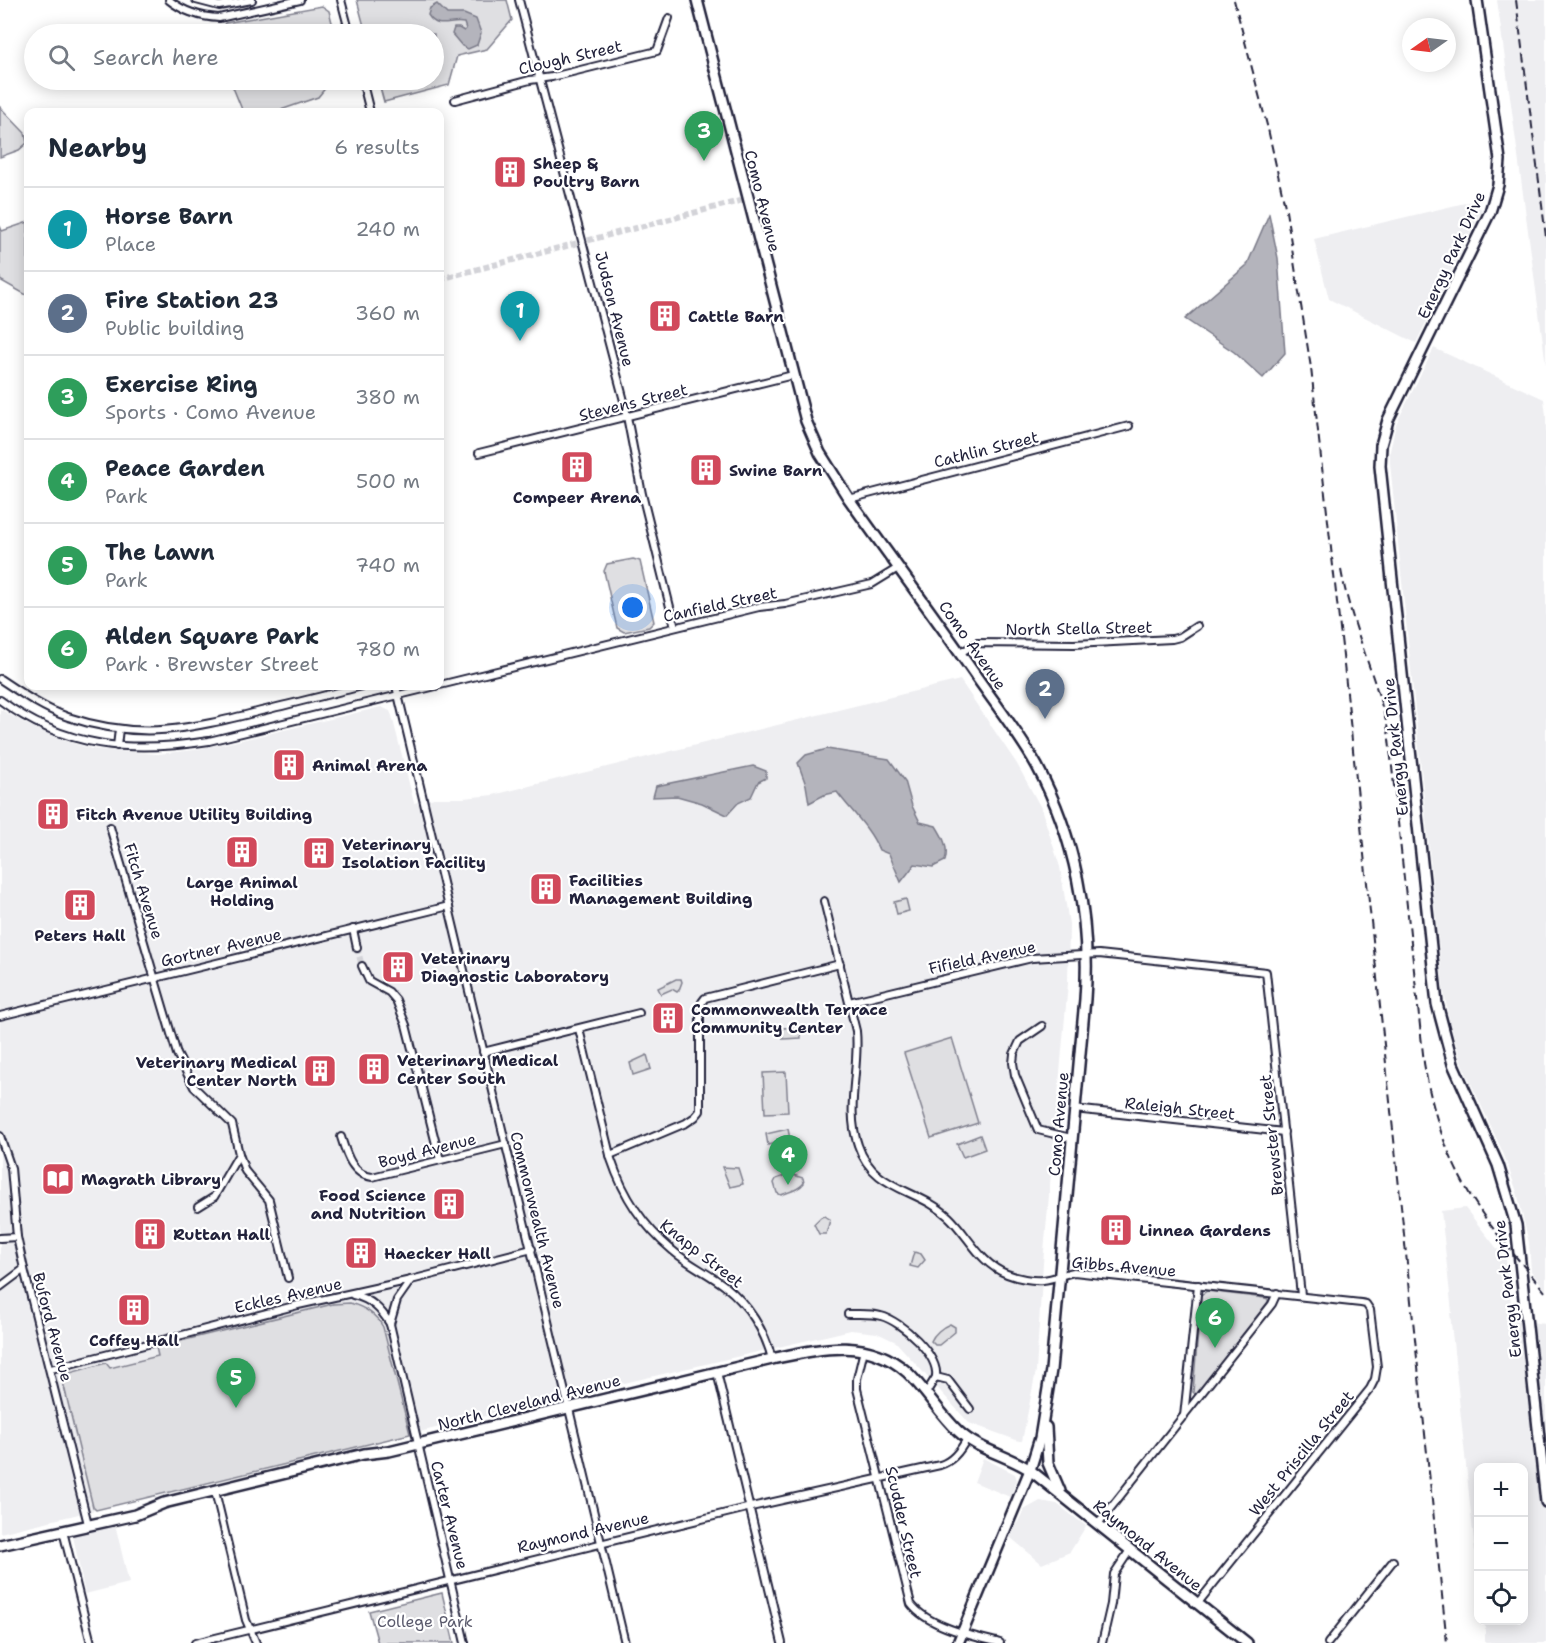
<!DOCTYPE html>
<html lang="en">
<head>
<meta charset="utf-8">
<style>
	:root { --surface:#fff; --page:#f2f2f3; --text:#1f2937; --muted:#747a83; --line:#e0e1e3; --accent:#1a73e8 }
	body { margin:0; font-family:"Shantell Sans",sans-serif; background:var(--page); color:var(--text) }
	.controls { position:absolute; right:18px; bottom:18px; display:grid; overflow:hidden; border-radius:12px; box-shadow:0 3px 15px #0003 }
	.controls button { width:54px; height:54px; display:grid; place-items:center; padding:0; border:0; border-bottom:2px solid var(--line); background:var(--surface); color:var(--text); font:30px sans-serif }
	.compass { position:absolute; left:1402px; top:18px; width:54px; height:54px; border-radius:50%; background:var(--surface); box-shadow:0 3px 15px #0003; rotate:256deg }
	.you { position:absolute; left:633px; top:608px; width:21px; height:21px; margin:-15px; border:4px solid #fff; border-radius:50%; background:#1a73e8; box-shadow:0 0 0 9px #1a73e833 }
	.badge { display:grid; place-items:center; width:39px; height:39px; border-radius:50%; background:var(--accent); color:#fff; font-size:20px; font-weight:700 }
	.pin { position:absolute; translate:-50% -50px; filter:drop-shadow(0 2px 3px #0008) }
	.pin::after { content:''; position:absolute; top:32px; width:21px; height:18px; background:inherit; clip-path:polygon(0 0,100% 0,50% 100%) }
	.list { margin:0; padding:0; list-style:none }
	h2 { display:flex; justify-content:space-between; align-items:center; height:78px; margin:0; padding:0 24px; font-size:26px }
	h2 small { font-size:20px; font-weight:400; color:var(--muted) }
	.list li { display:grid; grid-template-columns:39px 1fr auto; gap:18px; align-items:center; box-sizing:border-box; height:84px; padding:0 24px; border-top:2px solid var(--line) }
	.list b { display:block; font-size:22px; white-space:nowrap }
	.list p { margin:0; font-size:20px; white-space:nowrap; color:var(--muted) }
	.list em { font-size:20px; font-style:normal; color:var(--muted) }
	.icon { flex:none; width:33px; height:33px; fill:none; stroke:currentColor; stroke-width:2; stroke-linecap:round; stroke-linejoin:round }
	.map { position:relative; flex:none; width:1546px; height:1643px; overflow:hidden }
	.search { position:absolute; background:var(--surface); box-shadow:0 3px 15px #0003; left:24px; top:24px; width:420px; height:66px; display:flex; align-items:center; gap:15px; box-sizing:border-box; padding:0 21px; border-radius:33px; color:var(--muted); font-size:22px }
	.panel { position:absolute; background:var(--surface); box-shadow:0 3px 15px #0003; left:24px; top:108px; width:420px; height:582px; border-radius:12px }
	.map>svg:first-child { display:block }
</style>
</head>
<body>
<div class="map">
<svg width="1546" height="1643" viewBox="0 0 1546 1643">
	<rect width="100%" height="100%" fill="#fff"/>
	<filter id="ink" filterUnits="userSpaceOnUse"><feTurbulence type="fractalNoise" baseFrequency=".0167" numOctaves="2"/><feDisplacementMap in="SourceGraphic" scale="12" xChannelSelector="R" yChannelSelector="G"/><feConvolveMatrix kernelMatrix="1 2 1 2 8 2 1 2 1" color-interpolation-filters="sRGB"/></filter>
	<g filter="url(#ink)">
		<g fill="#eeeef1">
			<path d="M1497,0H1546V365Z"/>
			<path d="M1469,202L1482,209L1416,343L1329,299L1314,239Z"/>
			<path d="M1434,348L1544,399L1546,416V1290L1531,1271L1529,1243L1517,1192L1504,1155L1462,1064L1449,1019L1443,987L1390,463V451L1396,424Z"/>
			<path d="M960,680L1017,764L1041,808L1060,867L1069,924L1068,983L1043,1263L1036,1371L1022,1441H1019L969,1423L896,1342L877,1333L851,1330L556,1399L0,1533V709L28,725L63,740L92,749L158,754L193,750L237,741L381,707L390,711L392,716L414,803L434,798H463L493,795Z"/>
			<path d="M1465,1208L1506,1260L1513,1320L1546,1324V1643H1485V1621L1524,1620V1468H1478V1551H1475L1450,1313H1452L1441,1211Z"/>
			<path d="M983,1458L1015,1474L1017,1480L1010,1497L974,1482Z"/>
			<path d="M1040,1501L1057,1504L1086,1526L1070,1552L1042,1564L1010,1537L1024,1510Z"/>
			<path d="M115,1524L129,1583L85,1594L73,1536L77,1532Z"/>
		</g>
		<g fill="#dfdfe2" stroke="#80808e" stroke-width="1.5">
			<path d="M357,0H507L512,20L487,49L457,56L449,85L384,102L378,80H434V34H366Z"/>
			<path d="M322,6L329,11L335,34H218L225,23Z"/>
			<path d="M230,80H332L318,97L275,112H243Z"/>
			<path d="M0,107L25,133L27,143L19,150L0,157Z"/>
			<path d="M28,222V296L0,280V226L2,231Z"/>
			<path d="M633,559L640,561L654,622L649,627L624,632L617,628L604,571L607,564Z"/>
			<path d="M906,899L909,911L897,914L894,902Z"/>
			<path d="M676,979H681L682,982L679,990L677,992L672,989L661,994L658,988Z"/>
			<path d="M800,1027L801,1038L783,1039L782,1028Z"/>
			<path d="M952,1038L978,1123L931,1138L904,1053Z"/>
			<path d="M647,1055L651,1069L633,1075L630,1063Z"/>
			<path d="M786,1072L788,1112L765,1113L763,1073Z"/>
			<path d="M788,1129L790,1139L768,1145L766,1134Z"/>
			<path d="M980,1135L985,1149L963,1157L957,1144Z"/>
			<path d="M722,1167L738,1168L743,1184L730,1187Z"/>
			<path d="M790,1174L803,1178L804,1183C799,1190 789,1192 781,1195L777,1193L774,1183L776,1179Z"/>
			<path d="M824,1216L830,1220L826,1234H819L814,1224L821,1217Z"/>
			<path d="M914,1252L921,1254L925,1260L918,1268L910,1266Z"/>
			<path d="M1207,1291L1265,1298L1268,1299V1302L1196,1395L1193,1392L1201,1295Z"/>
			<path d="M350,1303C364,1307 376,1314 383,1327L410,1434L96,1510L93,1507L63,1382L66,1374L106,1363L110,1368L158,1356L156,1347L333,1304Z"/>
			<path d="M950,1324L955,1327V1332L939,1345H935L931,1341C934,1334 942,1327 950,1324Z"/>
			<path d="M442,1593L454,1643H378L369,1611Z"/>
		</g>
		<g fill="#b4b4bc" stroke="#7a7a88" stroke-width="1.5">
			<path d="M437,4L447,14H464L476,19L481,33L477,45L468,49L462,46L452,34L454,28H459L464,31L466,29L464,23C450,20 438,31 428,15L430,8Z"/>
			<path d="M1269,214L1278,258L1285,353L1263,378L1234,352L1185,319L1247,265Z"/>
			<path d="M827,749L889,759L905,781L912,806L920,822L936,826C943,837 949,848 945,861L933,867L915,864L901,882L889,854L879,850C870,828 851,811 837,792L824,795L809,803L806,785L798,763L806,755Z"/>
			<path d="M753,766L766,771V778L758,782L751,797L738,803L727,815L702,803L677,796L653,797L656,786Z"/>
		</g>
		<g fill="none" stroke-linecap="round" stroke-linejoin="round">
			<g stroke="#d3d3d8" stroke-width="6" stroke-dasharray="6 3" stroke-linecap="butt">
				<path d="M440,279L747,199"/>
				<path d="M357,948L362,966"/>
			</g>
			<g stroke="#22223b" stroke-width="10">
				<g id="street">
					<path d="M169,0C184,12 200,17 219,18L300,0"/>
					<path d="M196,0L219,6L252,0"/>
					<path d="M341,0L350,34"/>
					<path d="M519,0L624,401L642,494L675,627"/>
					<path d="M362,80L370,112"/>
					<path d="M455,100L530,80L552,77L657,51L669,18"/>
					<path d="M479,453L793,375"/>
					<path d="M849,499L1129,426"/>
					<path d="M960,653L977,643L1074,644L1172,639L1180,637L1197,626"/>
					<path d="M0,679C21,693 44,709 68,717C140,741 190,729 261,711C295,703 329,694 363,686"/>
					<path d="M440,685L759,607L785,604L872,584L898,568"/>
					<path d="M396,686L625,1643"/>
					<path d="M0,700C65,749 133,753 209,741L436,686"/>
					<path d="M117,746L119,729"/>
					<path d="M110,827L177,1054L194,1087L232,1124L239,1154L214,1197L198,1207"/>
					<path d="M824,901L856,1031C860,1068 845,1109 858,1145C873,1191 918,1188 949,1217C968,1235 980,1264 1007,1274C1017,1278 1032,1281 1043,1280C1053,1279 1064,1274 1074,1272L1361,1303L1366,1304L1370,1310L1377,1367L1375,1379L1370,1389L1197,1604"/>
					<path d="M353,929L357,948"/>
					<path d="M362,966L369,981L389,992L396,1000L406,1025L440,1160"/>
					<path d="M849,1002L1032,958L1099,954L1266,972L1301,1295"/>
					<path d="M0,1016L449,906"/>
					<path d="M1042,1026L1020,1041L1014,1054L1013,1063L1015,1075L1038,1130L1071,1138"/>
					<path d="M579,1029L611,1159C623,1195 643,1226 672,1250C688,1264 708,1273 725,1286C748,1304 765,1331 772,1359"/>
					<path d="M483,1052L639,1013"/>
					<path d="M1074,1109L1284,1132"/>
					<path d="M0,1136L11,1168L17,1237L24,1269L88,1524"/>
					<path d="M341,1137C346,1153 352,1175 372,1177L506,1144"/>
					<path d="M239,1154L245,1171L269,1200L288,1278"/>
					<path d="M610,1155L686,1123L695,1117L700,1111V1012L702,1002L705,998L840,964"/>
					<path d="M0,1238L17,1237"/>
					<path d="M0,1287L24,1269"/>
					<path d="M353,1295C371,1299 381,1309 390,1324L465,1643"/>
					<path d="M848,1314C859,1314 871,1313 881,1316C901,1321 939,1355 936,1377L948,1380L970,1409"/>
					<path d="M390,1324L397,1300L411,1280"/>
					<path d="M864,1350L857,1379V1389L911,1604C928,1627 973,1636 1000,1643"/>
					<path d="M51,1369L298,1305L411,1280L532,1249"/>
					<path d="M717,1372L782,1643"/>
					<path d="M926,1393L936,1377"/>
					<path d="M1184,1416L1198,1285"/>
					<path d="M215,1491L246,1620L256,1643"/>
					<path d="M1098,1524L1272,1304L1277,1293"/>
					<path d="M63,1531L91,1643"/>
					<path d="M195,1643L751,1507L940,1465C953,1461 961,1450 967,1438"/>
					<path d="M1102,1643L1111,1604L1114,1574L1130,1550"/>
					<path d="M1328,1643L1393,1561"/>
				</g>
			</g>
			<g stroke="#22223b" stroke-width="14">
				<g id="secondary">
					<path d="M697,0L806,421L820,453L849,499C889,556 931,611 971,669C993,701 1018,732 1037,766C1075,837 1091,919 1085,999L1051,1370L1040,1438L1030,1470L958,1643"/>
					<path d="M1477,0L1500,160L1498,185L1490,212L1388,420L1381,445L1380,466L1437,1004L1453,1064L1498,1165L1516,1225L1546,1502"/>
					<path d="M1046,1427L1048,1463L1060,1491"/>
					<path d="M0,1545L135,1515L164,1503L364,1454L389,1451L772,1359C819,1349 866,1336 907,1372C926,1390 939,1413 958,1431C978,1450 1007,1455 1030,1470L1247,1643"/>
				</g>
			</g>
			<use href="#street" stroke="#fff" stroke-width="6"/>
			<use href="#secondary" stroke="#fff" stroke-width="9"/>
			<g stroke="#22223b" stroke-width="2" stroke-dasharray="9 4.5" stroke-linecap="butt">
				<path d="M1234,0L1268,129L1286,211L1311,368L1345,674L1447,1643"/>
				<path d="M1516,0L1546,237"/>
				<path d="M1341,570C1351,625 1376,676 1388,730L1424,1063C1432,1110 1446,1156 1472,1198C1493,1232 1521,1262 1546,1293"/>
			</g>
		</g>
	</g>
	<defs>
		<g id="building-square" transform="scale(1.725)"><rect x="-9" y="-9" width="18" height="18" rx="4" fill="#d1495b" stroke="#fff"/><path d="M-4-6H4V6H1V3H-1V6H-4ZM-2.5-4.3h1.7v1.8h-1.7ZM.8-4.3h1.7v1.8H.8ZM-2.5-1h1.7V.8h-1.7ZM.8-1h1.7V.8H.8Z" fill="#fff"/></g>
		<g id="library-square" transform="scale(1.725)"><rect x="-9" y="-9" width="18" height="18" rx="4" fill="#d1495b" stroke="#fff"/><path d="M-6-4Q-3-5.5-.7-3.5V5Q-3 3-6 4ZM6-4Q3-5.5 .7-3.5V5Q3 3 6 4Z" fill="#fff"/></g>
	</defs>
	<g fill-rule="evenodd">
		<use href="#building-square" x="510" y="172"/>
		<use href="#building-square" x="665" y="316"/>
		<use href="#building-square" x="577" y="467"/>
		<use href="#building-square" x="706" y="470"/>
		<use href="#building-square" x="289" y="765"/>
		<use href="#building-square" x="53" y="814"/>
		<use href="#building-square" x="242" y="852"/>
		<use href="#building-square" x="319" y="853"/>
		<use href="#building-square" x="546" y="889"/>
		<use href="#building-square" x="80" y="905"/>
		<use href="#building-square" x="398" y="967"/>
		<use href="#building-square" x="668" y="1018"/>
		<use href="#building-square" x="374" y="1069"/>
		<use href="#building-square" x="320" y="1071"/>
		<use href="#library-square" x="58" y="1179"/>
		<use href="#building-square" x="449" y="1204"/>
		<use href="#building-square" x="1116" y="1230"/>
		<use href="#building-square" x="150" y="1234"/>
		<use href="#building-square" x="361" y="1253"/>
		<use href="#building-square" x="134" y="1310"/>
	</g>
	<g text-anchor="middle" stroke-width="4.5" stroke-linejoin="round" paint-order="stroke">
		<g font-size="16" fill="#22223b" stroke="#fff">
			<text transform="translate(570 57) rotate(-13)" y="6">Clough Street</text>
			<text transform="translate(763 201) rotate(76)" y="6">Como Avenue</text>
			<text transform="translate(1451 255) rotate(-65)" y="6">Energy Park Drive</text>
			<text transform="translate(615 309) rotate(76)" y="6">Judson Avenue</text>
			<text transform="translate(633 402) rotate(-14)" y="6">Stevens Street</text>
			<text transform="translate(986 449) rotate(-14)" y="6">Cathlin Street</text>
			<text transform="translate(720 604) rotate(-12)" y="6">Canfield Street</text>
			<text transform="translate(1079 628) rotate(-1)" y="6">North Stella Street</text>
			<text transform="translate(973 645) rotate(55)" y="6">Como Avenue</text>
			<text transform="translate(1395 747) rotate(-96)" y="6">Energy Park Drive</text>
			<text transform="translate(144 891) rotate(73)" y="6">Fitch Avenue</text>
			<text transform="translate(221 947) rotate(-13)" y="6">Gortner Avenue</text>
			<text transform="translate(982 957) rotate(-12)" y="6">Fifield Avenue</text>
			<text transform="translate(1180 1108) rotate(6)" y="6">Raleigh Street</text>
			<text transform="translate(1058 1124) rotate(-85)" y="6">Como Avenue</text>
			<text transform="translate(1271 1135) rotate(-96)" y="6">Brewster Street</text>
			<text transform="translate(427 1150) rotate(-14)" y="6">Boyd Avenue</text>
			<text transform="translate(538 1220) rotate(76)" y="6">Commonwealth Avenue</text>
			<text transform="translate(702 1253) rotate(38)" y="6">Knapp Street</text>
			<text transform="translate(1124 1266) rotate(5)" y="6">Gibbs Avenue</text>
			<text transform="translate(1507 1289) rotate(-97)" y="6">Energy Park Drive</text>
			<text transform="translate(288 1295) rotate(-13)" y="6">Eckles Avenue</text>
			<text transform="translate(53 1327) rotate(75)" y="6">Buford Avenue</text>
			<text transform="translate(529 1402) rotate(-14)" y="6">North Cleveland Avenue</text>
			<text transform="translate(1301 1453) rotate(-51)" y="6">West Priscilla Street</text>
			<text transform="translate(450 1515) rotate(76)" y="6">Carter Avenue</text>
			<text transform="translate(904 1522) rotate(77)" y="6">Scudder Street</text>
			<text transform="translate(583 1532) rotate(-13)" y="6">Raymond Avenue</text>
			<text transform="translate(1148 1545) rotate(39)" y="6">Raymond Avenue</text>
		</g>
		<g font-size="16" font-weight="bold" fill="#22223b" stroke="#fff" text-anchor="start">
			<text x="533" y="169">Sheep &amp;<tspan x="533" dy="18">Poultry Barn</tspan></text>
			<text x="688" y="322">Cattle Barn</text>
			<text x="729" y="476">Swine Barn</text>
			<text x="577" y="503" text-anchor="middle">Compeer Arena</text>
			<text x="312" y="771">Animal Arena</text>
			<text x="76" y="820">Fitch Avenue Utility Building</text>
			<text x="342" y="850">Veterinary<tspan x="342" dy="18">Isolation Facility</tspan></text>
			<text x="569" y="886">Facilities<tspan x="569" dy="18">Management Building</tspan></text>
			<text x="242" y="888" text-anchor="middle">Large Animal<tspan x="242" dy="18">Holding</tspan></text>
			<text x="80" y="941" text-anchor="middle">Peters Hall</text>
			<text x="421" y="964">Veterinary<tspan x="421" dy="18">Diagnostic Laboratory</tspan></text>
			<text x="691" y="1015">Commonwealth Terrace<tspan x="691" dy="18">Community Center</tspan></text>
			<text x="397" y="1066">Veterinary Medical<tspan x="397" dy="18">Center South</tspan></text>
			<text x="297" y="1068" text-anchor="end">Veterinary Medical<tspan x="297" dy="18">Center North</tspan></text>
			<text x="81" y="1185">Magrath Library</text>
			<text x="426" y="1201" text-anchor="end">Food Science<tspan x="426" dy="18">and Nutrition</tspan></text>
			<text x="1139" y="1236">Linnea Gardens</text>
			<text x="173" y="1240">Ruttan Hall</text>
			<text x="384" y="1259">Haecker Hall</text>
			<text x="134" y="1346" text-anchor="middle">Coffey Hall</text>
		</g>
		<g font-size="16" fill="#5b5b6d" stroke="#fff">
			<text x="425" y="1627">College Park</text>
		</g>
	</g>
</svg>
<div class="controls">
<button>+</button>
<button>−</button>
<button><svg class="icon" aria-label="locate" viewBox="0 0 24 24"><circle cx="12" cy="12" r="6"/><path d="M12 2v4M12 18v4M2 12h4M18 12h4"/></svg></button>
</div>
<svg class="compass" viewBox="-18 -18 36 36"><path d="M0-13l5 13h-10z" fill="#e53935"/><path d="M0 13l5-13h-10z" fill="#747a83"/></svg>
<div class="you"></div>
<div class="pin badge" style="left:520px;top:341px;background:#0f9aa8">1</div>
<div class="pin badge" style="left:1045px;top:719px;background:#5c6f8a">2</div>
<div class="pin badge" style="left:704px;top:161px;background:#2e9e5b">3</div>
<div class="pin badge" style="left:788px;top:1185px;background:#2e9e5b">4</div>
<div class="pin badge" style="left:236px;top:1408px;background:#2e9e5b">5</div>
<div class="pin badge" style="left:1215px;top:1348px;background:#2e9e5b">6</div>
<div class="search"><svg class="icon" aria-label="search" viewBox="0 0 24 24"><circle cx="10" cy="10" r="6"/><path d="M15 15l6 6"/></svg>Search here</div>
<section class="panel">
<h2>Nearby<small>6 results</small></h2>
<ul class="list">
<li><span class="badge" style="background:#0f9aa8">1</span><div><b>Horse Barn</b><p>Place</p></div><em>240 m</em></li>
<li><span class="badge" style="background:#5c6f8a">2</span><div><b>Fire Station 23</b><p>Public building</p></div><em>360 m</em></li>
<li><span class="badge" style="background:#2e9e5b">3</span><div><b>Exercise Ring</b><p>Sports · Como Avenue</p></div><em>380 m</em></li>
<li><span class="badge" style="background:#2e9e5b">4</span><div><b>Peace Garden</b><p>Park</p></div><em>500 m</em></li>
<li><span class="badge" style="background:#2e9e5b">5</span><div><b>The Lawn</b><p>Park</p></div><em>740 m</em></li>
<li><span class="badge" style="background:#2e9e5b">6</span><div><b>Alden Square Park</b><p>Park · Brewster Street</p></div><em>780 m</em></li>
</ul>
</section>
</div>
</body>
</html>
